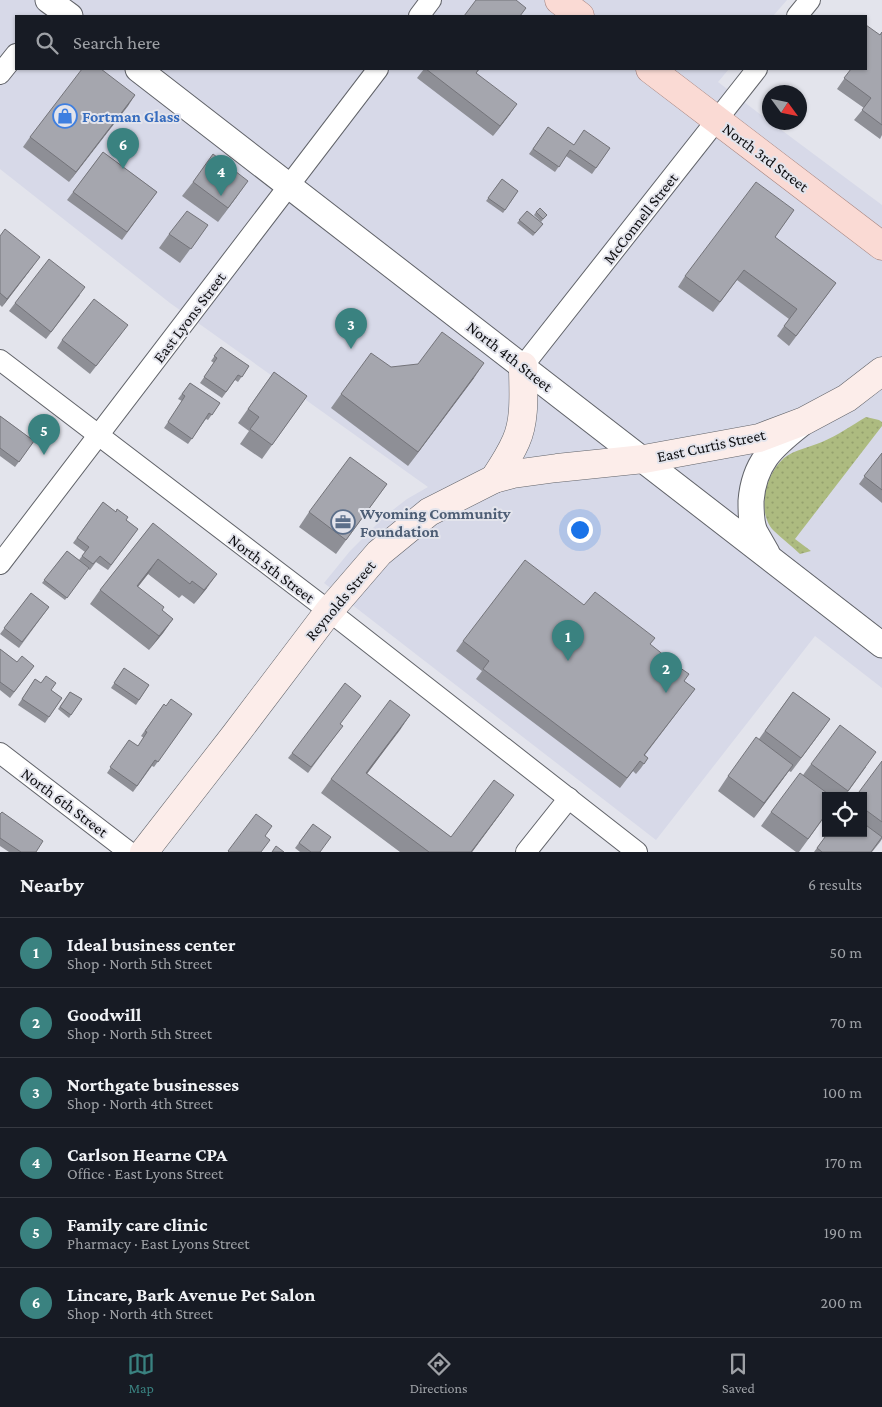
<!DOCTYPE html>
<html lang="en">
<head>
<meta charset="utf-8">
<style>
	:root { --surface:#171b24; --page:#242831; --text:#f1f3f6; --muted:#9ea1a6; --line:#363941; --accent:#3a8280 }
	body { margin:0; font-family:"Crimson Pro",serif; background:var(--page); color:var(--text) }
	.controls { position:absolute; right:15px; bottom:15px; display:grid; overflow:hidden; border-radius:0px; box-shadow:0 1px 4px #0004 }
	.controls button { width:45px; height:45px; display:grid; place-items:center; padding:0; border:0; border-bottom:1px solid var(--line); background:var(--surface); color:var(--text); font:25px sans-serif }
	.compass { position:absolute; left:762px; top:85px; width:45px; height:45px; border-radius:50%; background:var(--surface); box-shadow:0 1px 4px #0004; rotate:123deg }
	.you { position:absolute; left:579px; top:529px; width:18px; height:18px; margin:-12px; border:4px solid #fff; border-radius:50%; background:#1a73e8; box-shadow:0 0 0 8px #1a73e833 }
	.badge { display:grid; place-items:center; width:32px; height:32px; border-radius:50%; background:var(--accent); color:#fff; font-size:16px; font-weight:700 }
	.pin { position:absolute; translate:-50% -41px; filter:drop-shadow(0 1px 2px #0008) }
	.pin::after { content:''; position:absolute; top:26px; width:18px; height:15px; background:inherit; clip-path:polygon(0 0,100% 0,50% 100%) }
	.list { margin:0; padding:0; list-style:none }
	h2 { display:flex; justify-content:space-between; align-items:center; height:65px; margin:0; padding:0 20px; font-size:21px }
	h2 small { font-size:16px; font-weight:400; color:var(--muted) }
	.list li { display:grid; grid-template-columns:32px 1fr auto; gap:15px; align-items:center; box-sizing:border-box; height:70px; padding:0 20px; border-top:1px solid var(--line) }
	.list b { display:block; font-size:19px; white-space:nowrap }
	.list p { margin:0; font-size:16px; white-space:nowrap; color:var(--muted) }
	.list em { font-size:16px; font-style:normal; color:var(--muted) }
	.icon { flex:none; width:28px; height:28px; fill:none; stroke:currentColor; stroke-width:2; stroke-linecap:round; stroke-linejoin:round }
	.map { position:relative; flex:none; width:882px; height:852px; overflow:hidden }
	.search { position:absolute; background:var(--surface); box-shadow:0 1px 4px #0004; left:15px; right:15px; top:15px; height:55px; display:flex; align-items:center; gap:12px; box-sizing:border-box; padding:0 18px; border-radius:0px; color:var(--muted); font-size:19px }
	.sheet { height:485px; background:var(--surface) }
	nav { display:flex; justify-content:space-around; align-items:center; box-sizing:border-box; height:70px; border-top:1px solid var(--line); background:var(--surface); font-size:14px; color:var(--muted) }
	nav a { display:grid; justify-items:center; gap:2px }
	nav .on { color:var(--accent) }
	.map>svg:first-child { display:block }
</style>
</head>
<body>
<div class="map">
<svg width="882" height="852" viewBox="0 0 882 852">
	<defs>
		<pattern id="grass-dots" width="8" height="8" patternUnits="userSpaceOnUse" patternTransform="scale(1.25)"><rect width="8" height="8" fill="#adbb80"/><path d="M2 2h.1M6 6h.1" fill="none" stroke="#94a06e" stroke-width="1.8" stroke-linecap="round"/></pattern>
	</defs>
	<rect width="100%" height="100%" fill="#e3e4ec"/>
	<path fill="#d7d9e8" d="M0,0H787L773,16H16V69H729L718,82L769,121L770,122L772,123L882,205V688L815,636L656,840L324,583L350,551L385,516L407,499L428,487L170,303L0,169Z"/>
	<path fill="url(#grass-dots)" d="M866,417L879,420L882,422V426L795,539L811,551L800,554C792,546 782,539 774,531C756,513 765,474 784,458C794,450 810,447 822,442C838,435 851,426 866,417Z"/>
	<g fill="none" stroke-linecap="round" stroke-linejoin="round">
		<g stroke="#616369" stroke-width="22">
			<g id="minor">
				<path d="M419,16L431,0"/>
				<path d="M797,16L810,0"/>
				<path d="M0,74L16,54"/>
				<path d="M0,360L329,611L637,852"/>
				<path d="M523,366L757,69"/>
				<path d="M0,564L378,69"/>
				<path d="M0,753L129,852"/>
				<path d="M526,852L569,798"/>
			</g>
		</g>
		<g stroke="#616369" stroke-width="27">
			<g id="tertiary">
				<path d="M48,0L70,16"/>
				<path d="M138,69L882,645"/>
				<path d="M767,553C763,546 759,539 755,532C751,523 751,512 751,501C754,463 772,447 800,425"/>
			</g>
		</g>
		<g stroke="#616369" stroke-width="29">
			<g id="secondary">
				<path d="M494,479C502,467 510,455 516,441C526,419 523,390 523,366"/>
				<path d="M144,852L235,735L329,611L379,553L429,512L494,479L513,474L557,468L644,459L759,438L804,421L847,398L882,371"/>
			</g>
		</g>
		<g stroke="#a5837e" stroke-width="29">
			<g id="primary">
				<path d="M559,0L580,16"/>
				<path d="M650,69L882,246"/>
			</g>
		</g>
		<use href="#minor" stroke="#fff" stroke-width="20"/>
		<use href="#tertiary" stroke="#fff" stroke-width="25"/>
		<use href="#secondary" stroke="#fcedea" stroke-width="28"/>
		<use href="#primary" stroke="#fadad4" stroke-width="28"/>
	</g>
	<g fill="#8e8f96">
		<path d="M882,32V135L880,139L854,120L864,108L837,89L851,69Z"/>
		<path d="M424,69H480L476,73L510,114L493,136L417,78Z"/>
		<path d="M135,95L69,182L23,147L30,137Z"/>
		<path d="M548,127L574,145L610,148L592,174L566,156L555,172L529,154Z"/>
		<path d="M103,152L157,192L122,240L67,200Z"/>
		<path d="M502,179L518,191L503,213L486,201Z"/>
		<path d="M193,182L238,195L218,222L182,196Z"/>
		<path d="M794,210L775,237L836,283L789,346L777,336L789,319L737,280L713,312L678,287L685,276Z"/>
		<path d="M527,211L543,224L533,236L517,223Z"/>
		<path d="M536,212L547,215L541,222L534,215Z"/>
		<path d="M208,225L180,263L159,248L169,234Z"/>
		<path d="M0,236L34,265L2,307L0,305Z"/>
		<path d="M80,295L46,339L9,311L15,303Z"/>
		<path d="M122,333L90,374L57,348L62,340Z"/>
		<path d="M221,347L249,366L238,382L235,380L222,398L200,383L214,363L211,361Z"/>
		<path d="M391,367L474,378L408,466L331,408L341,394Z"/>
		<path d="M274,372L307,396L262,459L240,444L249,431L238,423Z"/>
		<path d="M190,383L220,403L208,420L206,419L188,444L164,428L182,401L178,399Z"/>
		<path d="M0,416L34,441L15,467L0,456Z"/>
		<path d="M882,453V503L859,484Z"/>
		<path d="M387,484L336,554L299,527L309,512Z"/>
		<path d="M103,502L138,529L108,570L96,562L90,570L88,569L65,600L42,583L67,551L79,560L85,552L73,543Z"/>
		<path d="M153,523L207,588L194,604L182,595L179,598L148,574L138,587L162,610L173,619L163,633L149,650L90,604L100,590Z"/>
		<path d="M31,593L49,607L19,648L0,634Z"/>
		<path d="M584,605L650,645L676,665L684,681L695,689L645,755L648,758L641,768L636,774L633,771L620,788L476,679L482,671L456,651L463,641Z"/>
		<path d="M0,649L17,662L34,666L10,698L0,690Z"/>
		<path d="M124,668L149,685L136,705L111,688Z"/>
		<path d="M35,679L62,698L45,723L18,705Z"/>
		<path d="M70,692L82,699L69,718L58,709Z"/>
		<path d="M793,692L830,719L791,772L789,771L754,818L718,791L728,776L759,739Z"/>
		<path d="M164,704L166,706L192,714L154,767L152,766L133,792L107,773L129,740L138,746L144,738L141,736Z"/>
		<path d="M410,715L367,774L451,837L504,809L472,852H400L321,793L331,779Z"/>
		<path d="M340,724L339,731L308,773L288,758L292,753Z"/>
		<path d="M882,762V839L880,842L872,852H814L828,833H863V796Z"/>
		<path d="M811,764L866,767L845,796H826V815L799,852H796L761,826L771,812L803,775Z"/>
		<path d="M0,814L36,852H9L0,846Z"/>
		<path d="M313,824L320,852H300L295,848Z"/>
	</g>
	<g fill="#74747a">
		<path d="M135,95L128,106L69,182L76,172Z"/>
		<path d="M517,104L510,114L493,136L500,126Z"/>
		<path d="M248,181L238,195L218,222L228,208Z"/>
		<path d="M40,257L34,265L2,307L7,299Z"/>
		<path d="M484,363L474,378L408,466L418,452Z"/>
		<path d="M158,559L148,574L127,600L137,586Z"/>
		<path d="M217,574L207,588L194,604L204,590Z"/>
		<path d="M173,619L163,633L149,650L159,636Z"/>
		<path d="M410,715L400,730L356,788L366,773Z"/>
		<path d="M830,719L820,733L791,772L801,758Z"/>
		<path d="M793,765L783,779L754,818L764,803Z"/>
		<path d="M514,795L472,852H471Z"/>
	</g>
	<g fill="#a5a6ae" stroke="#74747a">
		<path d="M476,0H516L526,8L520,16H464Z"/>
		<path d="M866,25L880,35L882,32V125L862,110L871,98L844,78L851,69H866Z"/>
		<path d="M82,69H101L135,95L76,172L30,137Z"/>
		<path d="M426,69H479L476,73L517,104L500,126Z"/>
		<path d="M548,127L574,145L584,130L610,148L596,168L570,150L559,167L533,149Z"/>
		<path d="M103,152L157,192L127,232L73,192Z"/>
		<path d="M213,154L248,181L228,208L193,182Z"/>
		<path d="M502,179L518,191L505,210L488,198Z"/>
		<path d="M756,182L794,210L775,237L836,283L796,336L784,326L797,309L744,270L720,302L685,276Z"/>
		<path d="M540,208L547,215L543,219L536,212Z"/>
		<path d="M187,211L208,225L191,249L169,234Z"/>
		<path d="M527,211L543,224L535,233L519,220Z"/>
		<path d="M5,229L40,257L7,299L0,293V236Z"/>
		<path d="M49,259L85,287L51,332L15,303Z"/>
		<path d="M94,299L128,325L96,366L62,340Z"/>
		<path d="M442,332L484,363L418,452L341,394L371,353L391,367L418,364Z"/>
		<path d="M221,347L249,366L242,377L238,375L226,392L204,377L217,358L214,356Z"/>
		<path d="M274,372L307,396L272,445L250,429L259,417L248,409Z"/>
		<path d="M190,383L220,403L212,415L209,413L192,439L168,422L185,396L182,394Z"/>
		<path d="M0,416L34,441L19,462L0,448Z"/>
		<path d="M882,453V490L864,476Z"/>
		<path d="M350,457L387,484L346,540L309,512Z"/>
		<path d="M103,502L116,512L117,509L128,517L126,520L138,529L111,565L100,556L93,564L82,556L89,547L77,538Z"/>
		<path d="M153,523L217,574L204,590L192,581L190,584L158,559L137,586L164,607L162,610L173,619L159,636L100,590Z"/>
		<path d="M67,551L89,568L67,598L44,580Z"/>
		<path d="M525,560L584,605L595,592L655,638L650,644L670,660L673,656L679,661L676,665L689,674L684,681L695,689L644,755L648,758L644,764L640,761L627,778L483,669L489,661L463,641Z"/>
		<path d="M31,593L49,607L22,642L4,628Z"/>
		<path d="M0,649L17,662L22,656L34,666L14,692L0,682Z"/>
		<path d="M124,668L149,685L139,700L114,683Z"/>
		<path d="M46,676L56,683L51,690L62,698L49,717L22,699L35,679L41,683Z"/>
		<path d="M345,683L361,696L340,724L343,726L311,767L292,753Z"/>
		<path d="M70,692L82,699L71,715L60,707Z"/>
		<path d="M793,692L830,719L801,758L765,731Z"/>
		<path d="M171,699L192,714L158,762L155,760L137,786L110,767L129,740L138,746L147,732L145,731L164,704L166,706Z"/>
		<path d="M390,700L410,715L366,773L451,837L494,780L514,795L471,852H429L331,779Z"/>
		<path d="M840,725L876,752L848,791L811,764Z"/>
		<path d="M756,737L793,765L764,803L728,776Z"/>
		<path d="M882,761V822L863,808V796H856Z"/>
		<path d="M800,773L831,796H826V814L808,839L771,812Z"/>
		<path d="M2,812L43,841L36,852H21L0,838V814Z"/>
		<path d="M256,814L272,826L265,836L270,840L261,852H229L228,851Z"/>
		<path d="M863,823L882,837L871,852H822L817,848L828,833H863Z"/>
		<path d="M313,824L331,837L320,852H311L299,843Z"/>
		<path d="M276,846L284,852H272Z"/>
	</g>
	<defs>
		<g id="shop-ring" transform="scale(1.25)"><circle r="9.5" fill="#e3e4ec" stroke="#3f7fe0" stroke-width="1.5"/><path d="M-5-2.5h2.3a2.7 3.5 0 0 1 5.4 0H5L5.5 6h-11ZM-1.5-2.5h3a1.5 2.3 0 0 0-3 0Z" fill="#3f7fe0"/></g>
		<g id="office-ring" transform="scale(1.25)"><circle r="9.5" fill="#e3e4ec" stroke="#5c6f8a" stroke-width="1.5"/><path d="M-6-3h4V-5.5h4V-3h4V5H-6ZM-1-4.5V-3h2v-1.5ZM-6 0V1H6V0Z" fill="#5c6f8a"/></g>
	</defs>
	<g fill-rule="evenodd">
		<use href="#shop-ring" x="65" y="116"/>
		<use href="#office-ring" x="343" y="522"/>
	</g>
	<g text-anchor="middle" stroke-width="4" stroke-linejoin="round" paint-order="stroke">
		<g font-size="16" font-weight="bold" fill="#366cbe" stroke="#e3e4ec" text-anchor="start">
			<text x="82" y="122">Fortman Glass</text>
		</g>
		<g font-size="16" fill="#0e0e11" stroke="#e3e4ec">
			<text transform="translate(766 157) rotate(37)" y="6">North 3rd Street</text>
			<text transform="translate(640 218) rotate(-52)" y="6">McConnell Street</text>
			<text transform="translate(189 317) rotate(-53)" y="6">East Lyons Street</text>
			<text transform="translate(510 356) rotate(38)" y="6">North 4th Street</text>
			<text transform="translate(711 445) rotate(-12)" y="6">East Curtis Street</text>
			<text transform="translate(272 568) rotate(37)" y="6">North 5th Street</text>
			<text transform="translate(340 600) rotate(-50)" y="6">Reynolds Street</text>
			<text transform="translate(65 802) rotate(37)" y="6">North 6th Street</text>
		</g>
		<g font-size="16" font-weight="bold" fill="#4e5e75" stroke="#e3e4ec" text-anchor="start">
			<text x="360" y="519">Wyoming Community<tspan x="360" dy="18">Foundation</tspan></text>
		</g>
	</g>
</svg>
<div class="controls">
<button><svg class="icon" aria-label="locate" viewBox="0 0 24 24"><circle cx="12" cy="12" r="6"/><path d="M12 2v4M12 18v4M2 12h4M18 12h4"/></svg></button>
</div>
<svg class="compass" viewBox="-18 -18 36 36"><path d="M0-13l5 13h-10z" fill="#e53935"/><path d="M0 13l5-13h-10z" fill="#9ea1a6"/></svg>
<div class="you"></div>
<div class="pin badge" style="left:568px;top:661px">1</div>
<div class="pin badge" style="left:666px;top:693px">2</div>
<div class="pin badge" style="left:351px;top:349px">3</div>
<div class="pin badge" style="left:221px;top:196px">4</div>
<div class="pin badge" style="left:44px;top:455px">5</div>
<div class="pin badge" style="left:123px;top:169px">6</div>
<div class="search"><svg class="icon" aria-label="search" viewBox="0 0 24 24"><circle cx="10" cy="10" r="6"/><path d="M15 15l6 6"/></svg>Search here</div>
</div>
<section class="sheet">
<h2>Nearby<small>6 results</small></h2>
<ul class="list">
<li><span class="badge">1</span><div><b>Ideal business center</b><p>Shop · North 5th Street</p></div><em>50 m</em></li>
<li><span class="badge">2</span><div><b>Goodwill</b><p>Shop · North 5th Street</p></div><em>70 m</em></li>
<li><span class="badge">3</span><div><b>Northgate businesses</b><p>Shop · North 4th Street</p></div><em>100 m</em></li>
<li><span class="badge">4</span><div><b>Carlson Hearne CPA</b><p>Office · East Lyons Street</p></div><em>170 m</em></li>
<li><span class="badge">5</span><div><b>Family care clinic</b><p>Pharmacy · East Lyons Street</p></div><em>190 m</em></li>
<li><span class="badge">6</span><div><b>Lincare, Bark Avenue Pet Salon</b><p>Shop · North 4th Street</p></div><em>200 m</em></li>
</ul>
</section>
<nav>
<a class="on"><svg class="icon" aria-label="map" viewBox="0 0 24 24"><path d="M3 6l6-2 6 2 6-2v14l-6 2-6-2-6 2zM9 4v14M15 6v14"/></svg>Map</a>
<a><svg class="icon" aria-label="directions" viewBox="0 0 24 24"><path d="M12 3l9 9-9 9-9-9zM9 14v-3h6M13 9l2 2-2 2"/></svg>Directions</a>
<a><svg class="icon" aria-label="saved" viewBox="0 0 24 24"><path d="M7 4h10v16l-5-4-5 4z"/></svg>Saved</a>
</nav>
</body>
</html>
